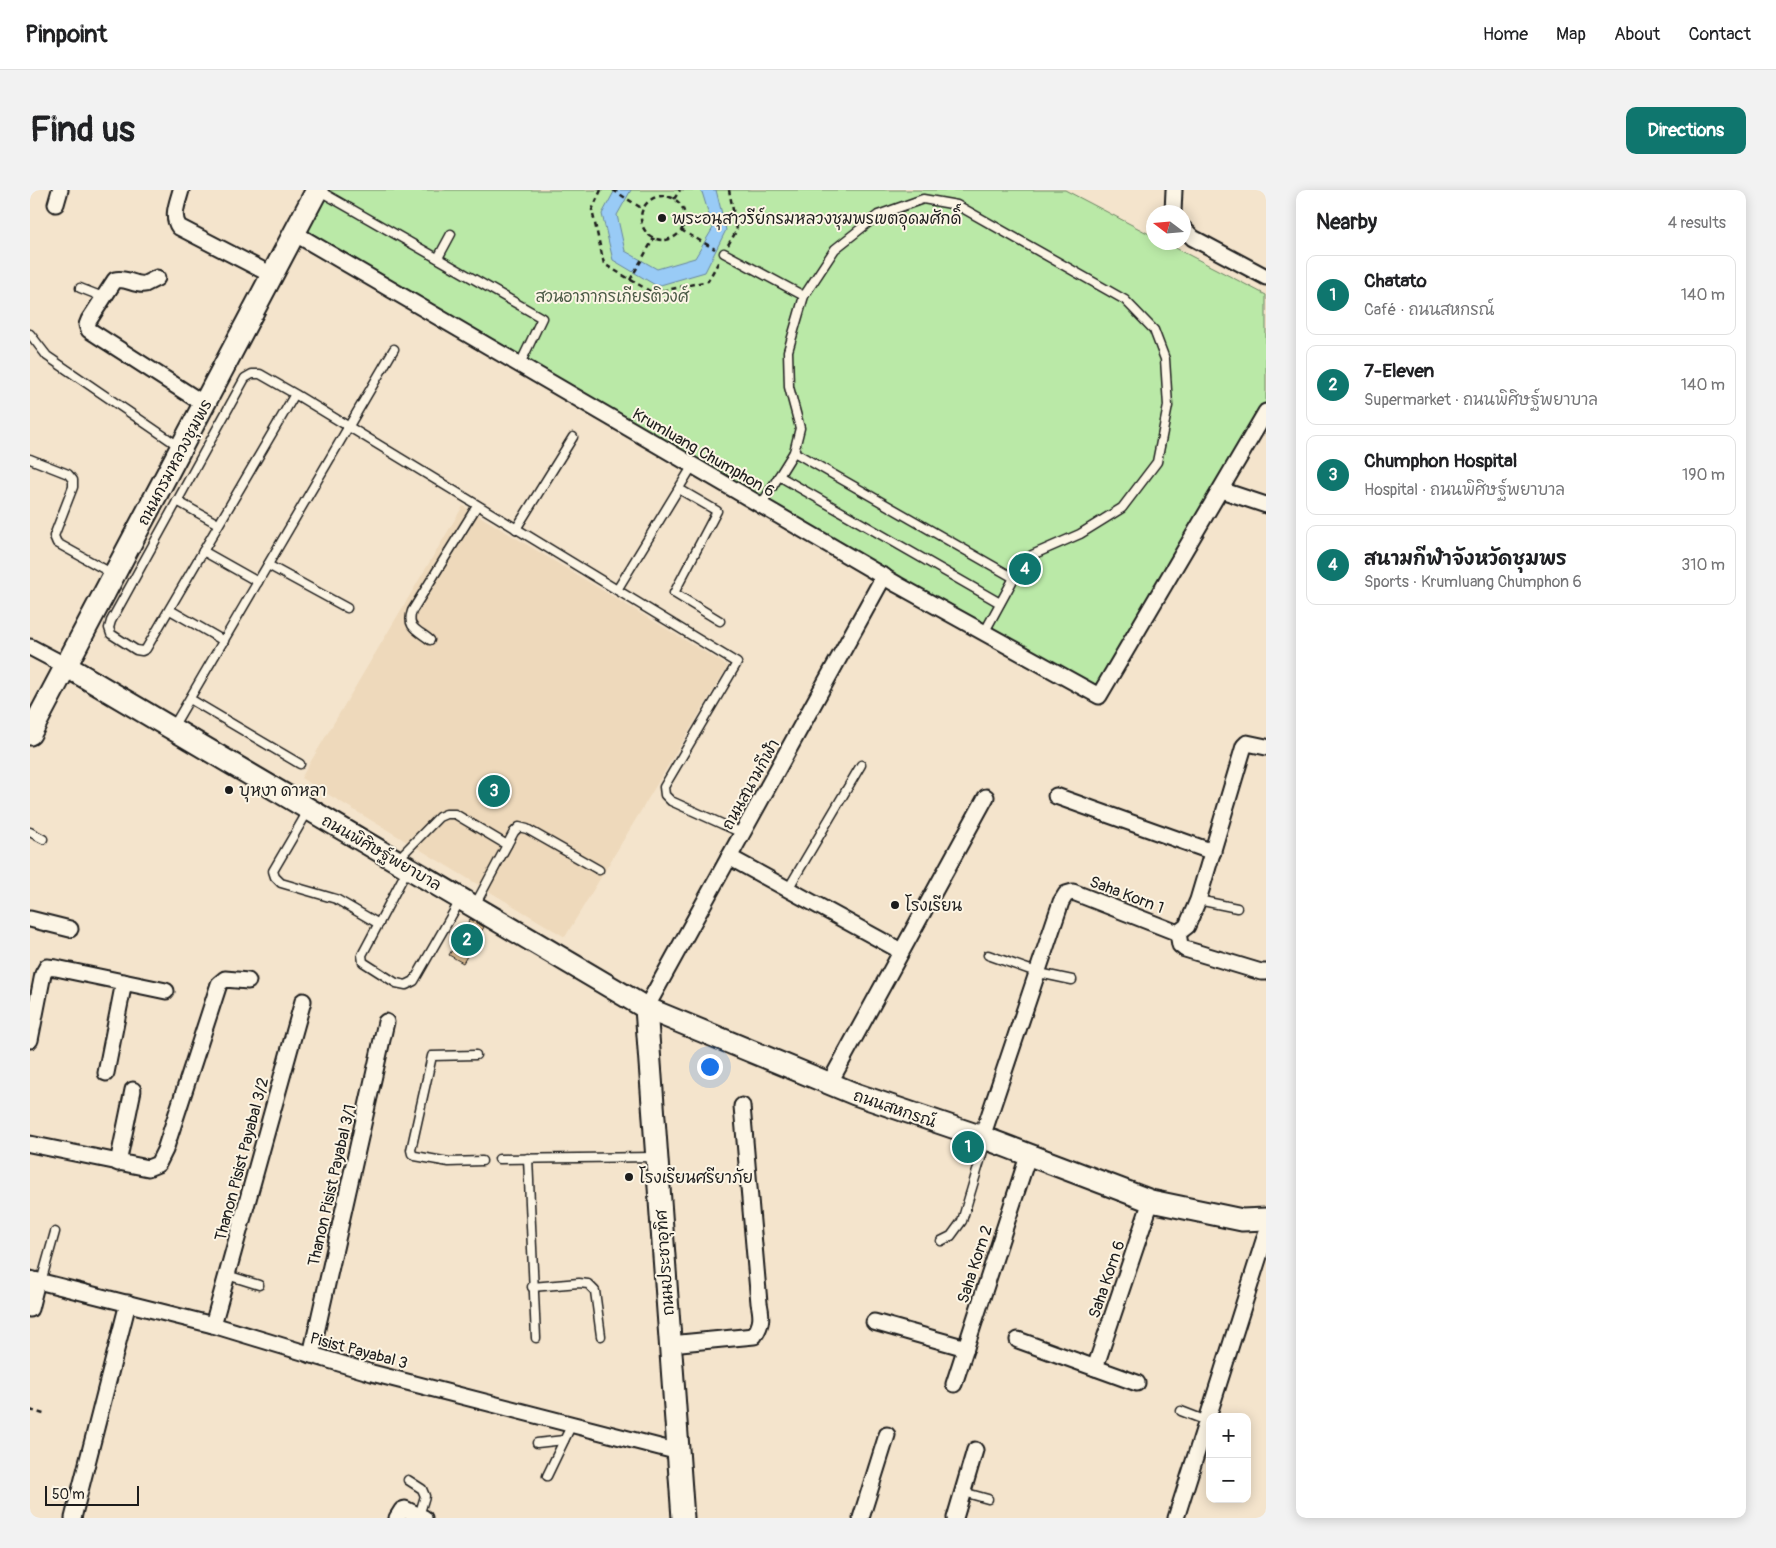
<!DOCTYPE html>
<html lang="en">
<head>
<meta charset="utf-8">
<style>
	:root { --surface:#fff; --page:#f2f2f2; --text:#202124; --muted:#757577; --line:#e0e0e0; --accent:#0f766e }
	body { margin:0; font-family:Pangolin,"Playpen Sans Thai",sans-serif; background:var(--page); color:var(--text) }
	.controls { position:absolute; right:15px; bottom:15px; display:grid; overflow:hidden; border-radius:10px; box-shadow:0 2px 12px #0003 }
	.controls button { width:45px; height:45px; display:grid; place-items:center; padding:0; border:0; border-bottom:1px solid var(--line); background:var(--surface); color:var(--text); font:25px sans-serif }
	.compass { position:absolute; left:1116px; top:15px; width:45px; height:45px; border-radius:50%; background:var(--surface); box-shadow:0 2px 12px #0003; rotate:286deg }
	.scale { position:absolute; left:15px; bottom:12px; width:94px; box-sizing:border-box; padding-left:5px; border:2px solid #1c1c1c; border-top:0; font-size:14px; line-height:18px; white-space:nowrap; color:#1c1c1c; -webkit-text-stroke:4px #fcf5e5; paint-order:stroke }
	.you { position:absolute; left:679px; top:876px; width:18px; height:18px; margin:-12px; border:4px solid #fff; border-radius:50%; background:#1a73e8; box-shadow:0 0 0 8px #1a73e833 }
	.badge { display:grid; place-items:center; width:32px; height:32px; border-radius:50%; background:var(--accent); color:#fff; font-size:16px; font-weight:700 }
	.pin { position:absolute; translate:-50% -50%; border:2px solid #fff; box-shadow:0 1px 5px #0006 }
	.list { margin:0; padding:0; list-style:none }
	h2 { display:flex; justify-content:space-between; align-items:center; height:65px; margin:0; padding:0 20px; font-size:21px }
	h2 small { font-size:16px; font-weight:400; color:var(--muted) }
	.list li { display:grid; grid-template-columns:32px 1fr auto; gap:15px; align-items:center; box-sizing:border-box; height:80px; margin:0 10px 10px; padding:0 10px; border:1px solid var(--line); border-radius:10px }
	.list b { display:block; font-size:19px; white-space:nowrap }
	.list p { margin:0; font-size:16px; white-space:nowrap; color:var(--muted) }
	.list em { font-size:16px; font-style:normal; color:var(--muted) }
	.map { position:relative; flex:none; width:1236px; height:1328px; overflow:hidden; border-radius:10px }
	header { display:flex; align-items:center; gap:30px; box-sizing:border-box; height:70px; padding:0 25px; background:var(--surface); border-bottom:1px solid var(--line) }
	header strong { font-size:24px }
	nav { display:flex; gap:28px; margin-inline-start:auto; font-size:18px }
	.intro { display:flex; align-items:center; justify-content:space-between; box-sizing:border-box; height:120px; padding:0 30px }
	h1 { margin:0; font-size:35px }
	.button { padding:12px 22px; border-radius:10px; background:var(--accent); color:#fff; font-size:18px; font-weight:700 }
	main { display:flex; gap:30px; padding:0 30px }
	aside { flex:1; background:var(--surface); border-radius:10px; box-shadow:0 2px 12px #0003 }
	.map>svg:first-child { display:block }
</style>
</head>
<body>
<header>
<strong>Pinpoint</strong>
<nav><a>Home</a><a>Map</a><a>About</a><a>Contact</a></nav>
</header>
<div class="intro"><h1>Find us</h1><a class="button">Directions</a></div>
<main>
<div class="map">
<svg width="1236" height="1328" viewBox="0 0 1236 1328">
	<rect width="100%" height="100%" fill="#f4e4cc"/>
	<filter id="ink" filterUnits="userSpaceOnUse"><feTurbulence type="fractalNoise" baseFrequency=".02" numOctaves="2"/><feDisplacementMap in="SourceGraphic" scale="10" xChannelSelector="R" yChannelSelector="G"/><feConvolveMatrix kernelMatrix="1 2 1 2 8 2 1 2 1" color-interpolation-filters="sRGB"/></filter>
	<g filter="url(#ink)">
		<path fill="#eed9bb" d="M433,316L698,476L535,747L271,588Z"/>
		<path fill="#bae9a7" stroke="#6b8262" d="M287,0H1035L1123,46L1124,52L1136,53L1236,105V216L1069,506L264,43Z"/>
		<path fill="#99cbf6" stroke="#67859f" d="M585,0H601L587,25L595,61L627,79L665,68L683,38L672,2L670,0H686L696,40L675,82L627,96L583,70L572,24Z"/>
		<path fill="#e0be92" stroke="#1c1c1c" d="M440,729L454,737L433,773L419,765Z"/>
		<g fill="none" stroke-linecap="round" stroke-linejoin="round">
			<g stroke="#1c1c1c" stroke-width="11">
				<g id="lane">
					<path d="M288,0L512,128L490,174"/>
					<path d="M694,63L774,106"/>
					<path d="M408,68L421,44"/>
					<path d="M50,98L73,107"/>
					<path d="M0,144L17,166L150,257"/>
					<path d="M265,204L116,459L112,461L106,460L81,444L79,438L81,431L215,188L222,184H230L265,204L707,473L634,597L635,605L641,611L712,643"/>
					<path d="M764,262L984,388"/>
					<path d="M0,269L38,284L43,290V297L24,346L27,353L83,384"/>
					<path d="M749,286L970,413"/>
					<path d="M649,299L687,321L644,403L690,431"/>
					<path d="M147,311L188,334"/>
					<path d="M731,315L764,262L770,238L759,197L758,161L774,106L805,59L848,25L893,9L927,15L1095,110L1124,140L1135,169L1138,216L1127,272L1092,318L1050,344L1002,365L984,388L954,443"/>
					<path d="M486,339L543,247"/>
					<path d="M173,361L228,392"/>
					<path d="M238,375L317,418"/>
					<path d="M587,400L663,275"/>
					<path d="M140,420L194,451"/>
					<path d="M400,450C388,440 376,438 382,421L447,316"/>
					<path d="M160,509L270,574"/>
					<path d="M143,537L364,159"/>
					<path d="M278,621L243,681L245,687L251,693L306,709L349,734"/>
					<path d="M0,642L13,649"/>
					<path d="M368,669L409,627L416,624H425L477,655"/>
					<path d="M377,680L332,765L333,772L366,793L376,795L384,791L431,709"/>
					<path d="M758,699L831,575"/>
					<path d="M1168,710L1207,718"/>
					<path d="M445,715L484,642L489,637L497,639L569,680"/>
					<path d="M958,765L1009,783L1042,790"/>
					<path d="M446,865L402,866L381,960L382,964L385,966L419,972L452,971"/>
					<path d="M498,968L506,1148"/>
					<path d="M469,969L624,967"/>
					<path d="M911,1051L921,1046L932,1031L956,951"/>
					<path d="M197,1085L229,1095"/>
					<path d="M11,1092L25,1042"/>
					<path d="M502,1097L549,1093L558,1094L565,1101L571,1146"/>
					<path d="M1151,1221L1177,1231"/>
					<path d="M507,1253L534,1250"/>
					<path d="M517,1286L542,1234"/>
					<path d="M378,1290L392,1299L395,1306L389,1326"/>
					<path d="M933,1302L958,1309"/>
				</g>
			</g>
			<g stroke="#1c1c1c" stroke-width="19">
				<g id="street">
					<path d="M151,0C148,12 141,26 149,37L242,85"/>
					<path d="M26,14L30,0"/>
					<path d="M1143,22L1144,0"/>
					<path d="M1154,39L1163,48L1236,87"/>
					<path d="M264,43L868,395L1069,506L1236,222"/>
					<path d="M127,88C123,90 119,92 115,94C105,96 96,87 85,90L59,130L57,135L59,140L174,214"/>
					<path d="M1191,300L1236,315"/>
					<path d="M0,457L36,476"/>
					<path d="M1026,606L1183,662"/>
					<path d="M699,667L871,761"/>
					<path d="M0,729L40,739"/>
					<path d="M1148,743L1150,755L1155,759L1231,782H1236"/>
					<path d="M616,818L854,386"/>
					<path d="M0,850L13,784L17,777L26,778L136,801"/>
					<path d="M76,883L94,792"/>
					<path d="M799,894L956,607"/>
					<path d="M952,947L1031,712L1036,704L1043,702L1148,743L1157,736L1168,710L1214,556L1217,553L1236,557"/>
					<path d="M0,954L118,978L128,974L135,960L189,794L195,789L218,791"/>
					<path d="M88,973L103,900"/>
					<path d="M0,1089L183,1135L342,1183L649,1262"/>
					<path d="M0,1119L7,1091"/>
					<path d="M844,1132L936,1158"/>
					<path d="M183,1135L273,811"/>
					<path d="M988,1150L1107,1193"/>
					<path d="M640,1154L724,1146C732,1134 732,1127 729,1113L712,916"/>
					<path d="M281,1165L356,832"/>
					<path d="M1065,1178L1121,1011"/>
					<path d="M924,1194L998,966"/>
					<path d="M43,1328L98,1113"/>
					<path d="M367,1328L372,1320L375,1319L394,1328"/>
					<path d="M831,1328L857,1245"/>
					<path d="M925,1328L945,1260"/>
					<path d="M1146,1328L1236,1044"/>
				</g>
			</g>
			<g stroke="#1c1c1c" stroke-width="25">
				<g id="secondary">
					<path d="M36,476L616,818L825,904L952,947L1121,1011L1212,1030L1236,1029"/>
					<path d="M0,544L287,0"/>
					<path d="M616,818L653,1328"/>
				</g>
			</g>
			<g stroke="#1c1c1c" stroke-width="2.5" stroke-dasharray="5 4" stroke-linecap="butt">
				<path d="M571,0L562,20L574,74L623,103L678,91L689,71"/>
				<path d="M583,0L613,19"/>
				<circle cx="633" cy="28" r="22"/>
				<path d="M644,9L650,0"/>
				<path d="M651,40L685,59"/>
				<path d="M698,55L707,40L699,0"/>
				<path d="M600,90L624,48"/>
				<path d="M0,1220L17,1225"/>
			</g>
			<use href="#lane" stroke="#fcf5e5" stroke-width="8"/>
			<use href="#street" stroke="#fcf5e5" stroke-width="15"/>
			<use href="#secondary" stroke="#fcf5e5" stroke-width="21"/>
		</g>
	</g>
	<g fill="#1c1c1c" stroke="#fcf5e5" stroke-width="2">
		<circle cx="632" cy="28" r="5"/>
		<circle cx="199" cy="600" r="5"/>
		<circle cx="865" cy="715" r="5"/>
		<circle cx="599" cy="987" r="5"/>
	</g>
	<g text-anchor="middle" stroke-width="4" stroke-linejoin="round" paint-order="stroke">
		<g font-size="16" fill="#1c1c1c" stroke="#fcf5e5" text-anchor="start">
			<text x="642" y="34">พระอนุสาวรีย์กรมหลวงชุมพรเขตอุดมศักดิ์</text>
			<text x="209" y="606">บุหงา ดาหลา</text>
			<text x="875" y="721">โรงเรียน</text>
			<text x="609" y="993">โรงเรียนศรียาภัย</text>
		</g>
		<g font-size="16" fill="#4b5a46" stroke="#fcf5e5">
			<text x="582" y="112">สวนอาภากรเกียรติวงศ์</text>
		</g>
		<g font-size="16" fill="#1c1c1c" stroke="#fcf5e5">
			<text transform="translate(674 262) rotate(30)" y="6">Krumluang Chumphon 6</text>
			<text transform="translate(144 272) rotate(-62)" y="6">ถนนกรมหลวงชุมพร</text>
			<text transform="translate(720 594) rotate(-61)" y="6">ถนนสนามกีฬา</text>
			<text transform="translate(352 662) rotate(30)" y="6">ถนนพิศิษฐ์พยาบาล</text>
			<text transform="translate(1097 704) rotate(21)" y="6">Saha Korn 1</text>
			<text transform="translate(865 918) rotate(19)" y="6">ถนนสหกรณ์</text>
			<text transform="translate(211 969) rotate(-75)" y="6">Thanon Pisist Payabal 3/2</text>
			<text transform="translate(301 995) rotate(-77)" y="6">Thanon Pisist Payabal 3/1</text>
			<text transform="translate(634 1073) rotate(-94)" y="6">ถนนประชาอุทิศ</text>
			<text transform="translate(944 1074) rotate(-72)" y="6">Saha Korn 2</text>
			<text transform="translate(1076 1089) rotate(-71)" y="6">Saha Korn 6</text>
			<text transform="translate(329 1160) rotate(15)" y="6">Pisist Payabal 3</text>
		</g>
	</g>
</svg>
<div class="controls">
<button>+</button>
<button>−</button>
</div>
<svg class="compass" viewBox="-18 -18 36 36"><path d="M0-13l5 13h-10z" fill="#e53935"/><path d="M0 13l5-13h-10z" fill="#757577"/></svg>
<div class="scale">50 m</div>
<div class="you"></div>
<div class="pin badge" style="left:938px;top:957px">1</div>
<div class="pin badge" style="left:437px;top:750px">2</div>
<div class="pin badge" style="left:464px;top:601px">3</div>
<div class="pin badge" style="left:995px;top:379px">4</div>
</div>
<aside>
<h2>Nearby<small>4 results</small></h2>
<ul class="list">
<li><span class="badge">1</span><div><b>Chatato</b><p>Café · ถนนสหกรณ์</p></div><em>140 m</em></li>
<li><span class="badge">2</span><div><b>7-Eleven</b><p>Supermarket · ถนนพิศิษฐ์พยาบาล</p></div><em>140 m</em></li>
<li><span class="badge">3</span><div><b>Chumphon Hospital</b><p>Hospital · ถนนพิศิษฐ์พยาบาล</p></div><em>190 m</em></li>
<li><span class="badge">4</span><div><b>สนามกีฬาจังหวัดชุมพร</b><p>Sports · Krumluang Chumphon 6</p></div><em>310 m</em></li>
</ul>
</aside>
</main>
</body>
</html>
